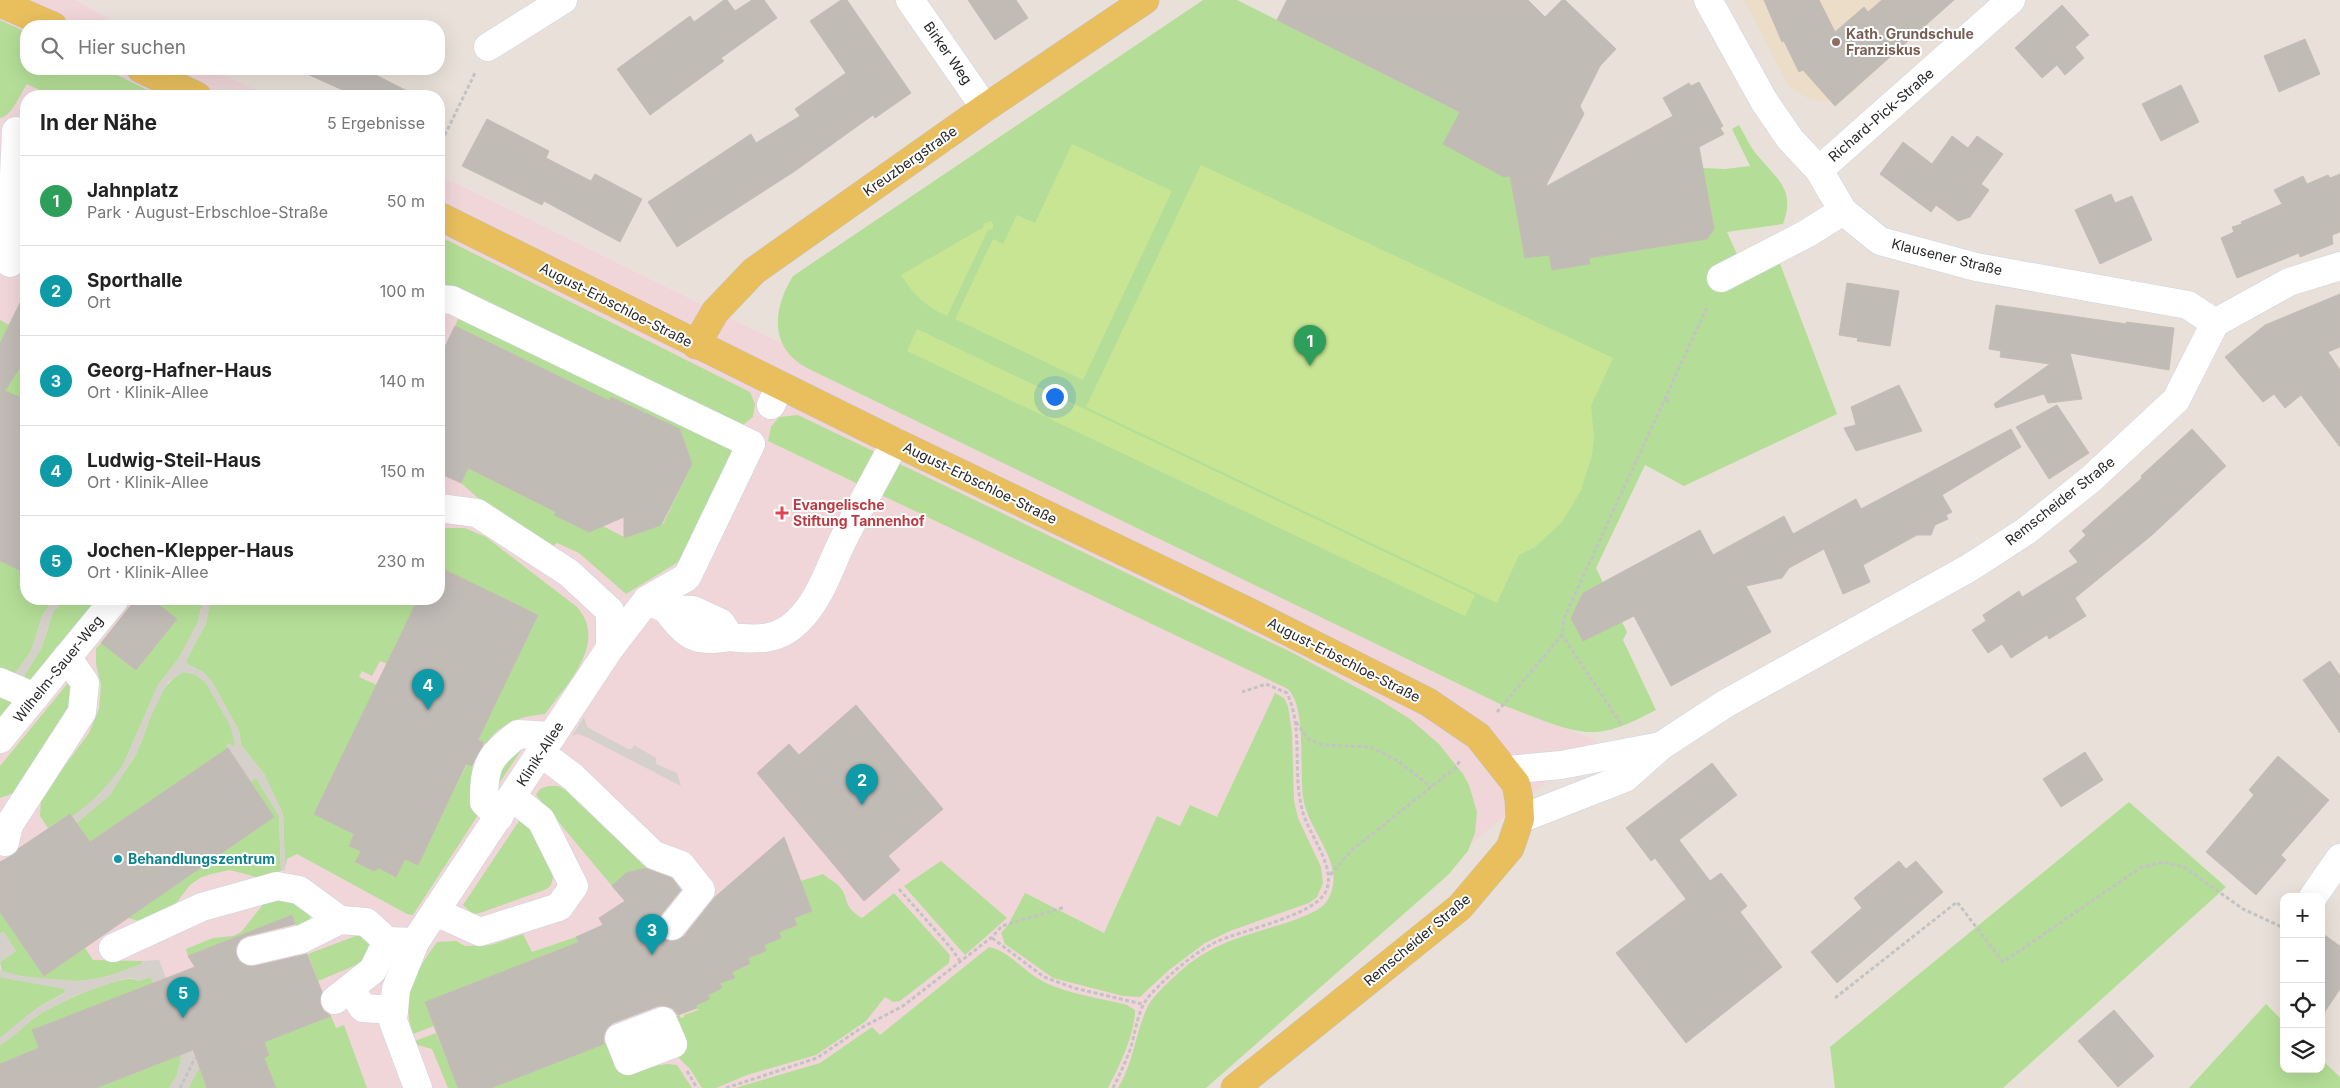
<!DOCTYPE html>
<html lang="de">
<head>
<meta charset="utf-8">
<style>
	:root { --surface:#fff; --page:#f2f2f2; --text:#222; --muted:#767676; --line:#e0e0e0; --accent:#2563eb }
	body { margin:0; font-family:Inter,sans-serif; background:var(--page); color:var(--text) }
	.controls { position:absolute; right:15px; bottom:15px; display:grid; overflow:hidden; border-radius:10px; box-shadow:0 5px 20px #0002 }
	.controls button { width:45px; height:45px; display:grid; place-items:center; padding:0; border:0; border-bottom:1px solid var(--line); background:var(--surface); color:var(--text); font:25px sans-serif }
	.you { position:absolute; left:1054px; top:396px; width:18px; height:18px; margin:-12px; border:4px solid #fff; border-radius:50%; background:#1a73e8; box-shadow:0 0 0 8px #1a73e833 }
	.badge { display:grid; place-items:center; width:32px; height:32px; border-radius:50%; background:var(--accent); color:#fff; font-size:16px; font-weight:700 }
	.pin { position:absolute; translate:-50% -41px; filter:drop-shadow(0 1px 2px #0008) }
	.pin::after { content:''; position:absolute; top:26px; width:18px; height:15px; background:inherit; clip-path:polygon(0 0,100% 0,50% 100%) }
	.list { margin:0; padding:0; list-style:none }
	h2 { display:flex; justify-content:space-between; align-items:center; height:65px; margin:0; padding:0 20px; font-size:21px }
	h2 small { font-size:16px; font-weight:400; color:var(--muted) }
	.list li { display:grid; grid-template-columns:32px 1fr auto; gap:15px; align-items:center; box-sizing:border-box; height:90px; padding:0 20px; border-top:1px solid var(--line) }
	.list b { display:block; font-size:19px; white-space:nowrap }
	.list p { margin:0; font-size:16px; white-space:nowrap; color:var(--muted) }
	.list em { font-size:16px; font-style:normal; color:var(--muted) }
	.icon { flex:none; width:28px; height:28px; fill:none; stroke:currentColor; stroke-width:2; stroke-linecap:round; stroke-linejoin:round }
	.map { position:relative; flex:none; width:2340px; height:1088px; overflow:hidden }
	.search { position:absolute; background:var(--surface); box-shadow:0 5px 20px #0002; left:20px; top:20px; width:425px; height:55px; display:flex; align-items:center; gap:12px; box-sizing:border-box; padding:0 18px; border-radius:20px; color:var(--muted); font-size:19px }
	.panel { position:absolute; background:var(--surface); box-shadow:0 5px 20px #0002; left:20px; top:90px; width:425px; height:515px; border-radius:20px }
	.map>svg:first-child { display:block }
</style>
</head>
<body>
<div class="map">
<svg width="2340" height="1088" viewBox="0 0 2340 1088">
	<rect width="100%" height="100%" fill="#e9e1d9"/>
	<path fill="#ebddc8" d="M1744,0H1950L1851,94L1830,101H1817L1805,97L1788,85Z"/>
	<path fill="#f0d6d9" d="M0,0H75L122,26H26V69H207L273,96H26V599H439V175L731,319L883,392L1473,691L1597,741L1172,1088H0Z"/>
	<g fill="#b4de97">
		<path d="M1203,0H1237L1542,153L1549,195L1703,168L1725,169L1750,166L1732,129L1739,125C1745,135 1750,147 1758,156C1777,179 1796,190 1783,224L1727,232L1741,263L1779,261L1837,414L1684,486L1645,465L1596,568L1627,632L1623,640L1656,710C1636,720 1613,733 1590,732C1566,732 1526,713 1502,705L809,369C769,349 772,310 793,276Z"/>
		<path d="M0,20L26,32V69H105L160,96H51L27,84C20,94 12,116 0,118Z"/>
		<path d="M439,236L750,392L755,404L753,417L739,428L439,282Z"/>
		<path d="M459,317L734,448L680,561L626,594L579,553L557,543L552,547L487,506L461,483L468,468L556,512L555,515L603,526L624,537L663,524L692,464L681,430L612,397L610,401L455,326Z"/>
		<path d="M0,320L9,325L0,343Z"/>
		<path d="M0,345L26,357V400L0,389Z"/>
		<path d="M798,415L1293,653L1378,699L1410,719L1439,744L1463,774L1469,785L1477,812L1475,833L1468,851L1448,875L1423,897L1206,1088H1118C1134,1063 1135,1032 1148,1006C1154,994 1179,972 1190,963C1206,951 1225,942 1244,936C1262,929 1318,917 1327,901C1348,867 1312,836 1304,803C1298,773 1308,710 1288,689L768,441L771,427L779,417Z"/>
		<path d="M439,528H465L486,537L577,607C609,643 566,685 545,714C522,716 499,723 486,744L478,740L538,615L439,567Z"/>
		<path d="M0,561L26,573V599H54L43,614L31,651L11,679L0,674Z"/>
		<path d="M65,599H102L29,687L20,683L42,647L53,612Z"/>
		<path d="M151,599H203L198,622L179,658L158,685L123,765C108,787 92,803 71,818H64L48,828L40,816L41,798L89,733L99,709L101,685L96,664V649L101,643L136,670L177,619Z"/>
		<path d="M211,599H418L387,664L380,661L372,676L362,671L359,677L377,685L314,814L354,834L349,845L361,851L356,863L374,871L379,868L396,877L405,859L418,864L467,764L474,767L478,815L413,915L407,914L297,854L287,859L285,868L283,814L264,774L241,745L239,731L212,682L203,672L187,664L186,661L206,623Z"/>
		<path d="M183,672C190,673 196,674 201,678C214,689 236,729 235,745L234,747L226,745L228,748L90,842L77,823C96,807 127,773 138,750C150,724 155,687 183,672Z"/>
		<path d="M68,683L73,687L76,697L14,793L0,798V766Z"/>
		<path d="M0,690L20,698L0,723Z"/>
		<path d="M1275,693L1284,698L1288,706L1292,733L1294,801L1298,818L1321,867L1323,883L1317,897L1309,903L1230,931L1205,943L1169,970L1140,997L1123,996L1053,978L1005,944L1001,933L1008,925L1025,893L1104,933L1157,816L1180,826L1190,805L1217,817Z"/>
		<path d="M524,746L498,785L496,783L506,756Z"/>
		<path d="M256,778L279,816L281,871L260,878L230,870L211,874L200,878L190,885L168,914L146,923L128,918L274,817L251,782Z"/>
		<path d="M548,786H558L564,789L646,867L625,875L612,886L536,795L540,789Z"/>
		<path d="M2129,802L2226,887L2003,1088H1835L1830,1047Z"/>
		<path d="M521,818L533,826L553,877L551,885L547,889L480,913L473,914L463,905Z"/>
		<path d="M941,861L1007,918L965,955L904,886Z"/>
		<path d="M823,874C828,879 834,881 839,886C850,898 841,905 862,918L894,893L950,955L949,963L900,1001L893,1002L885,997L866,1021L816,1055L747,1075L716,1088H702L690,1069L678,1057L663,1021L679,1015L681,1018L684,1017V1015L698,1010L696,1005L710,999L708,995L722,988L720,983L734,978L732,972L750,965L748,958L766,951L764,945L781,938L779,932L797,924L794,918L812,911L801,881Z"/>
		<path d="M282,895L311,914L309,920L296,926L292,915L188,956L186,949L213,938L233,936L241,932L265,902Z"/>
		<path d="M0,912L44,976L85,948L93,960L143,961L141,964C130,968 119,973 108,976C74,986 35,980 2,972L0,962L16,951L3,932L0,934Z"/>
		<path d="M361,934L373,941L368,960L318,981L308,954Z"/>
		<path d="M523,934L532,952L576,937L579,942L425,1002L434,1026L413,1034C400,996 415,973 437,942L456,941L465,946L491,945Z"/>
		<path d="M989,947C1008,951 1021,968 1037,978C1063,994 1098,997 1127,1005L1135,1010C1135,1034 1119,1067 1108,1088H735L820,1063L872,1027L880,1035Z"/>
		<path d="M0,977L66,989L64,993L37,1008L0,1038Z"/>
		<path d="M150,977L154,983L33,1030L39,1048L0,1064V1045C14,1037 24,1025 37,1016C51,1006 126,970 138,981Z"/>
		<path d="M2266,1004L2284,1022V1069H2321V1059L2340,1077V1088H2189Z"/>
		<path d="M331,1016L336,1028L344,1025L367,1088H276L263,1058L269,1055L263,1041Z"/>
		<path d="M436,1033L458,1088H448L432,1049L417,1045L415,1041Z"/>
		<path d="M619,1038L647,1067L667,1064L677,1065L692,1088H491Z"/>
		<path d="M182,1054L177,1075L169,1088H96Z"/>
		<path d="M199,1068L207,1088H189L190,1085Z"/>
	</g>
	<g fill="#c8e593">
		<path d="M1072,144L1172,191L1083,380L955,319L993,239L1003,244L1017,215L1035,223Z"/>
		<path d="M1201,165L1613,358L1591,406L1594,437L1592,455L1581,490L1562,522L1535,547L1519,555L1497,603L1086,407Z"/>
		<path d="M991,221L993,224V229L988,230L947,316C926,307 913,294 901,275L984,227L983,224Z"/>
		<path d="M917,329L1475,595L1465,616L907,351Z"/>
	</g>
	<g fill="#d6d0cb">
		<path d="M54,599H65L53,612L42,647L20,683L11,679L31,651L43,614Z"/>
		<path d="M203,599H211L206,623L186,661L187,664L203,672L212,682L239,731L241,745L264,774L283,814L285,870L281,871L279,816L256,778L251,782L228,748L226,745L230,743L234,747L235,745L231,727L206,683L192,673L183,672L168,682L150,718L138,750L110,795L77,823L71,818L100,794L123,765L158,685L179,658L198,622Z"/>
		<path d="M584,717L587,727L628,749H632L634,745L656,758V764L677,773L681,786L588,738L578,734L572,736Z"/>
		<path d="M4,932L16,951L0,962V934Z"/>
		<path d="M159,960L166,978L154,983L150,977L138,981L132,978L123,979L79,994L36,1016L13,1036L0,1045V1038L37,1008L64,994L65,989L0,977V970L19,976L77,981L106,977L141,964L143,961Z"/>
		<path d="M192,1051L199,1068L189,1088H169L177,1075L182,1054Z"/>
	</g>
	<g fill="#c1bbb6" stroke="#c4bdb3">
		<path d="M724,0H727L735,11L752,0H764L777,18L721,58L724,61L650,115L617,69L690,16L694,22Z"/>
		<path d="M841,0H847L911,93L875,118L873,115L795,171L677,247L648,202L751,134L756,143L800,116L795,109L846,73L810,21Z"/>
		<path d="M968,0H1016L1028,18L995,40Z"/>
		<path d="M1287,0H1528L1545,17L1562,0H1565L1616,49L1600,66L1580,106L1584,114L1545,187L1673,116L1663,98L1689,83L1691,86L1699,82L1723,126L1720,128L1724,134L1699,147L1714,229L1707,239L1589,258L1590,264L1552,270L1549,255L1525,258L1510,176L1504,177L1443,144L1460,112L1277,20Z"/>
		<path d="M1764,0H1819L1835,32L1864,7L1868,12L1882,0H1954L1835,106L1803,70L1799,72L1784,41L1782,42Z"/>
		<path d="M2062,5L2089,35L2075,47L2084,58L2065,75L2057,65L2042,78L2015,48Z"/>
		<path d="M2305,39L2320,74L2279,92L2264,56Z"/>
		<path d="M296,69H364L417,96H356Z"/>
		<path d="M2181,85L2199,122L2161,141L2142,104Z"/>
		<path d="M487,119L549,151L546,158L591,181L595,174L642,199L620,242L544,201L542,205L462,166Z"/>
		<path d="M1952,136L1968,148L1977,136L2003,154L1981,184L1989,190L1970,217L1958,221L1936,205L1931,212L1880,174L1903,142L1932,164Z"/>
		<path d="M2340,174V232L2332,235L2333,244L2300,257L2299,253L2237,278L2221,238L2234,232L2232,227L2242,224L2241,222L2282,204L2274,190L2303,176L2307,184L2328,175L2330,178Z"/>
		<path d="M2111,194L2115,203L2132,196L2152,240L2100,264L2075,210Z"/>
		<path d="M1847,283L1899,291L1890,346L1857,341L1858,338L1839,335Z"/>
		<path d="M26,291V357L5,391L26,400V573L0,561V343Z"/>
		<path d="M2340,294V347L2328,352L2340,370V447L2301,395L2285,408L2274,394L2263,402L2225,357L2265,325Z"/>
		<path d="M1996,305L2127,324L2126,322L2174,328L2169,370L2070,353L2082,399L2048,403L2044,394L1996,408L1994,404L2050,364L2000,357L2001,351L1989,349Z"/>
		<path d="M455,326L610,401L611,397L680,429L692,464L661,525L624,538V517L589,532L554,515L556,512L468,468L461,483L439,473V359Z"/>
		<path d="M1899,385L1922,431L1856,451L1844,428L1856,425L1851,407Z"/>
		<path d="M2057,405L2089,453L2049,479L2016,427Z"/>
		<path d="M2011,429L2021,447L1942,495L1952,512L1946,515L1948,519L1935,525L1931,535H1917L1863,565L1870,582L1843,594L1824,549L1789,568L1782,578L1746,586L1771,632L1671,686L1634,616L1583,641L1571,618L1583,593L1700,530L1713,555L1784,516L1793,534L1856,499L1861,509Z"/>
		<path d="M2192,429L2226,466L2152,535L2075,598L2086,616L2049,639L2047,635L2011,658L2002,644L1988,653L1972,630L1986,621L1983,615L2019,591L2022,597L2078,562L2069,551L2086,535L2082,531L2142,478L2141,476Z"/>
		<path d="M439,567L538,615L478,740L484,743L472,766L466,764L418,865L405,859L396,877L379,868L374,871L355,862L361,851L349,846L354,834L314,814L418,599H439Z"/>
		<path d="M136,599H151L177,619L136,670L101,643Z"/>
		<path d="M2330,661L2340,676V733L2303,680Z"/>
		<path d="M856,705L943,809L888,856L900,870L864,901L757,773L789,744L799,755Z"/>
		<path d="M228,748L274,817L44,976L0,912V862L16,853L18,849L70,814L90,842Z"/>
		<path d="M2085,752L2103,780L2061,807L2043,779Z"/>
		<path d="M2278,756L2329,800L2281,855L2286,860L2256,895L2206,852L2254,795L2249,790Z"/>
		<path d="M1712,763L1737,795L1679,840L1710,881L1721,873L1747,906L1740,912L1782,967L1686,1043L1616,953L1686,899L1655,858L1651,861L1626,828Z"/>
		<path d="M784,837L812,911L794,918L797,925L779,932L781,938L764,945L766,951L748,958L750,964L732,972L735,978L720,983L722,988L708,995L710,999L696,1005L697,1008L678,1015L672,1008L665,1006H658L613,1023L607,1028L604,1035V1044L491,1088H458L425,1002L579,942L576,937L603,925L599,918L625,901L612,886L626,873L645,868L672,878L681,890L660,916L657,924L658,932L663,938L670,941L678,940L684,936L715,897Z"/>
		<path d="M1899,861L1906,869L1916,861L1943,892L1837,983L1811,952L1862,908L1854,898Z"/>
		<path d="M292,915L295,924L247,936L240,940L236,947V954L239,961L247,966H255L307,954L322,992L320,1003L323,1010L331,1016L264,1042L269,1055L264,1058L276,1088H207L193,1050L96,1088H0V1064L39,1048L32,1030L195,967L188,956Z"/>
		<path d="M2323,934L2340,946V989L2324,1013L2321,1011V937Z"/>
		<path d="M2114,1010L2154,1056L2118,1087L2078,1041Z"/>
	</g>
	<g fill="none" stroke-linecap="round" stroke-linejoin="round">
		<g stroke="#ced3e0" stroke-width="29">
			<g id="minor">
				<path d="M910,0L985,108"/>
				<path d="M1708,0L1764,101L1790,139L1819,170L1843,211L1880,241L1976,267L2188,305L2215,323"/>
				<path d="M488,47L563,0"/>
				<path d="M1819,170L2011,0"/>
				<path d="M10,263L16,131"/>
				<path d="M1721,278L1806,234L1843,211"/>
				<path d="M771,405L780,386"/>
				<path d="M439,508L477,513L569,573L610,611V648"/>
				<path d="M647,600L666,609L693,610L721,623L730,637C757,640 778,641 798,621C822,598 831,562 846,534C862,503 879,473 895,442"/>
				<path d="M666,609C688,637 694,643 730,637"/>
				<path d="M0,682L35,697"/>
				<path d="M0,739L115,599"/>
				<path d="M541,753L573,777L654,855L681,865L701,890L672,926"/>
				<path d="M1507,770L1561,765L1661,746"/>
				<path d="M499,817L484,802C484,764 489,757 518,734L552,736"/>
				<path d="M1520,819L1625,778L1661,746L1725,704L1969,568L2026,531L2091,479L2176,400L2215,323L2289,282L2340,266"/>
				<path d="M5,842L9,825L82,712L85,683L67,657"/>
				<path d="M2313,897L2340,858"/>
				<path d="M436,912L480,932L559,907L574,886L541,820L512,797"/>
				<path d="M113,948L202,907L277,886L299,890L340,920"/>
				<path d="M251,951L302,939L340,920L366,922L387,941L415,942"/>
				<path d="M350,989L363,1008L394,1010"/>
				<path d="M335,1000L373,970L387,941"/>
				<path d="M663,1021L673,1044L628,1061L619,1038Z"/>
				<path d="M418,1088L393,1021L396,989L415,942L610,648L647,600L687,577L751,444L452,300L439,299"/>
			</g>
		</g>
		<g stroke="#c3c3c3" stroke-width="29">
			<g id="major">
				<path d="M0,3L53,26"/>
				<path d="M141,69L197,96"/>
				<path d="M439,216L895,442L1245,610L1428,702L1478,736L1516,784L1519,800L1520,819L1510,848L1460,907L1235,1088"/>
				<path d="M696,345L715,312L754,271L985,108L1145,0"/>
			</g>
		</g>
		<g stroke="#c3c3c3" stroke-width="3" stroke-dasharray="4 2.5" stroke-linecap="butt">
			<path d="M439,147L475,73"/>
			<path d="M1665,400L1671,402"/>
			<path d="M1497,712L1562,635"/>
			<path d="M1296,722L1308,739L1323,745L1371,747L1398,761L1431,787"/>
			<path d="M1621,724L1562,635L1564,618L1708,305"/>
			<path d="M1330,875L1352,850L1455,768L1460,761"/>
			<path d="M899,889L951,948L960,961"/>
			<path d="M992,938L1044,977L1074,988L1142,1004"/>
			<path d="M1835,998L1957,902L2003,962L2140,868L2163,862L2184,867L2243,909L2284,928"/>
			<path d="M687,1071L697,1088"/>
			<path d="M180,1088L195,1058"/>
			<path d="M726,1088L817,1058L861,1028L903,1006L992,937L1002,926L1065,907"/>
			<path d="M1113,1088C1119,1076 1125,1063 1130,1050C1136,1032 1137,1008 1151,994C1170,974 1191,955 1216,942C1242,930 1312,916 1325,893C1339,869 1307,833 1302,809C1292,771 1304,729 1287,693L1266,684L1242,692"/>
		</g>
		<use href="#minor" stroke="#fff" stroke-width="28"/>
		<use href="#major" stroke="#e9bf5e" stroke-width="28"/>
	</g>
	<circle fill="#8d6e63" stroke="#fff" stroke-width="2" cx="1836" cy="42" r="5"/>
	<path fill="#e0444e" stroke="#fff" stroke-width="2" d="M779.5 505.5h5v5h5v5h-5v5h-5v-5h-5v-5h5z"/>
	<circle fill="#0f9aa8" stroke="#fff" stroke-width="2" cx="118" cy="859" r="5"/>
	<g text-anchor="middle" stroke-width="4" stroke-linejoin="round" paint-order="stroke">
		<g font-size="14" font-weight="bold" fill="#785e54" stroke="#fff" text-anchor="start">
			<text x="1846" y="39">Kath. Grundschule<tspan x="1846" dy="16">Franziskus</tspan></text>
		</g>
		<g font-size="14" fill="#272727" stroke="#fff">
			<text transform="translate(948 53) rotate(55)" y="5">Birker Weg</text>
			<text transform="translate(1881 115) rotate(-41)" y="5">Richard-Pick-Straße</text>
			<text transform="translate(910 161) rotate(-35)" y="5">Kreuzbergstraße</text>
			<text transform="translate(1947 257) rotate(14)" y="5">Klausener Straße</text>
			<text transform="translate(616 305) rotate(27)" y="5">August-Erbschloe-Straße</text>
			<text transform="translate(980 483) rotate(26)" y="5">August-Erbschloe-Straße</text>
			<text transform="translate(2060 501) rotate(-38)" y="5">Remscheider Straße</text>
			<text transform="translate(1344 660) rotate(27)" y="5">August-Erbschloe-Straße</text>
			<text transform="translate(58 669) rotate(-51)" y="5">Wilhelm-Sauer-Weg</text>
			<text transform="translate(540 754) rotate(-57)" y="5">Klinik-Allee</text>
			<text transform="translate(1417 940) rotate(-40)" y="5">Remscheider Straße</text>
		</g>
		<g font-size="14" font-weight="bold" fill="#be3a42" stroke="#fff" text-anchor="start">
			<text x="793" y="510">Evangelische<tspan x="793" dy="16">Stiftung Tannenhof</tspan></text>
		</g>
		<g font-size="14" font-weight="bold" fill="#0d838f" stroke="#fff" text-anchor="start">
			<text x="128" y="864">Behandlungszentrum</text>
		</g>
	</g>
</svg>
<div class="controls">
<button>+</button>
<button>−</button>
<button><svg class="icon" aria-label="locate" viewBox="0 0 24 24"><circle cx="12" cy="12" r="6"/><path d="M12 2v4M12 18v4M2 12h4M18 12h4"/></svg></button>
<button><svg class="icon" aria-label="layers" viewBox="0 0 24 24"><path d="M12 4l9 5-9 5-9-5zM3 14l9 5 9-5"/></svg></button>
</div>
<div class="you"></div>
<div class="pin badge" style="left:1310px;top:366px;background:#2e9e5b">1</div>
<div class="pin badge" style="left:862px;top:805px;background:#0f9aa8">2</div>
<div class="pin badge" style="left:652px;top:955px;background:#0f9aa8">3</div>
<div class="pin badge" style="left:428px;top:710px;background:#0f9aa8">4</div>
<div class="pin badge" style="left:183px;top:1018px;background:#0f9aa8">5</div>
<div class="search"><svg class="icon" aria-label="search" viewBox="0 0 24 24"><circle cx="10" cy="10" r="6"/><path d="M15 15l6 6"/></svg>Hier suchen</div>
<section class="panel">
<h2>In der Nähe<small>5 Ergebnisse</small></h2>
<ul class="list">
<li><span class="badge" style="background:#2e9e5b">1</span><div><b>Jahnplatz</b><p>Park · August-Erbschloe-Straße</p></div><em>50 m</em></li>
<li><span class="badge" style="background:#0f9aa8">2</span><div><b>Sporthalle</b><p>Ort</p></div><em>100 m</em></li>
<li><span class="badge" style="background:#0f9aa8">3</span><div><b>Georg-Hafner-Haus</b><p>Ort · Klinik-Allee</p></div><em>140 m</em></li>
<li><span class="badge" style="background:#0f9aa8">4</span><div><b>Ludwig-Steil-Haus</b><p>Ort · Klinik-Allee</p></div><em>150 m</em></li>
<li><span class="badge" style="background:#0f9aa8">5</span><div><b>Jochen-Klepper-Haus</b><p>Ort · Klinik-Allee</p></div><em>230 m</em></li>
</ul>
</section>
</div>
</body>
</html>
